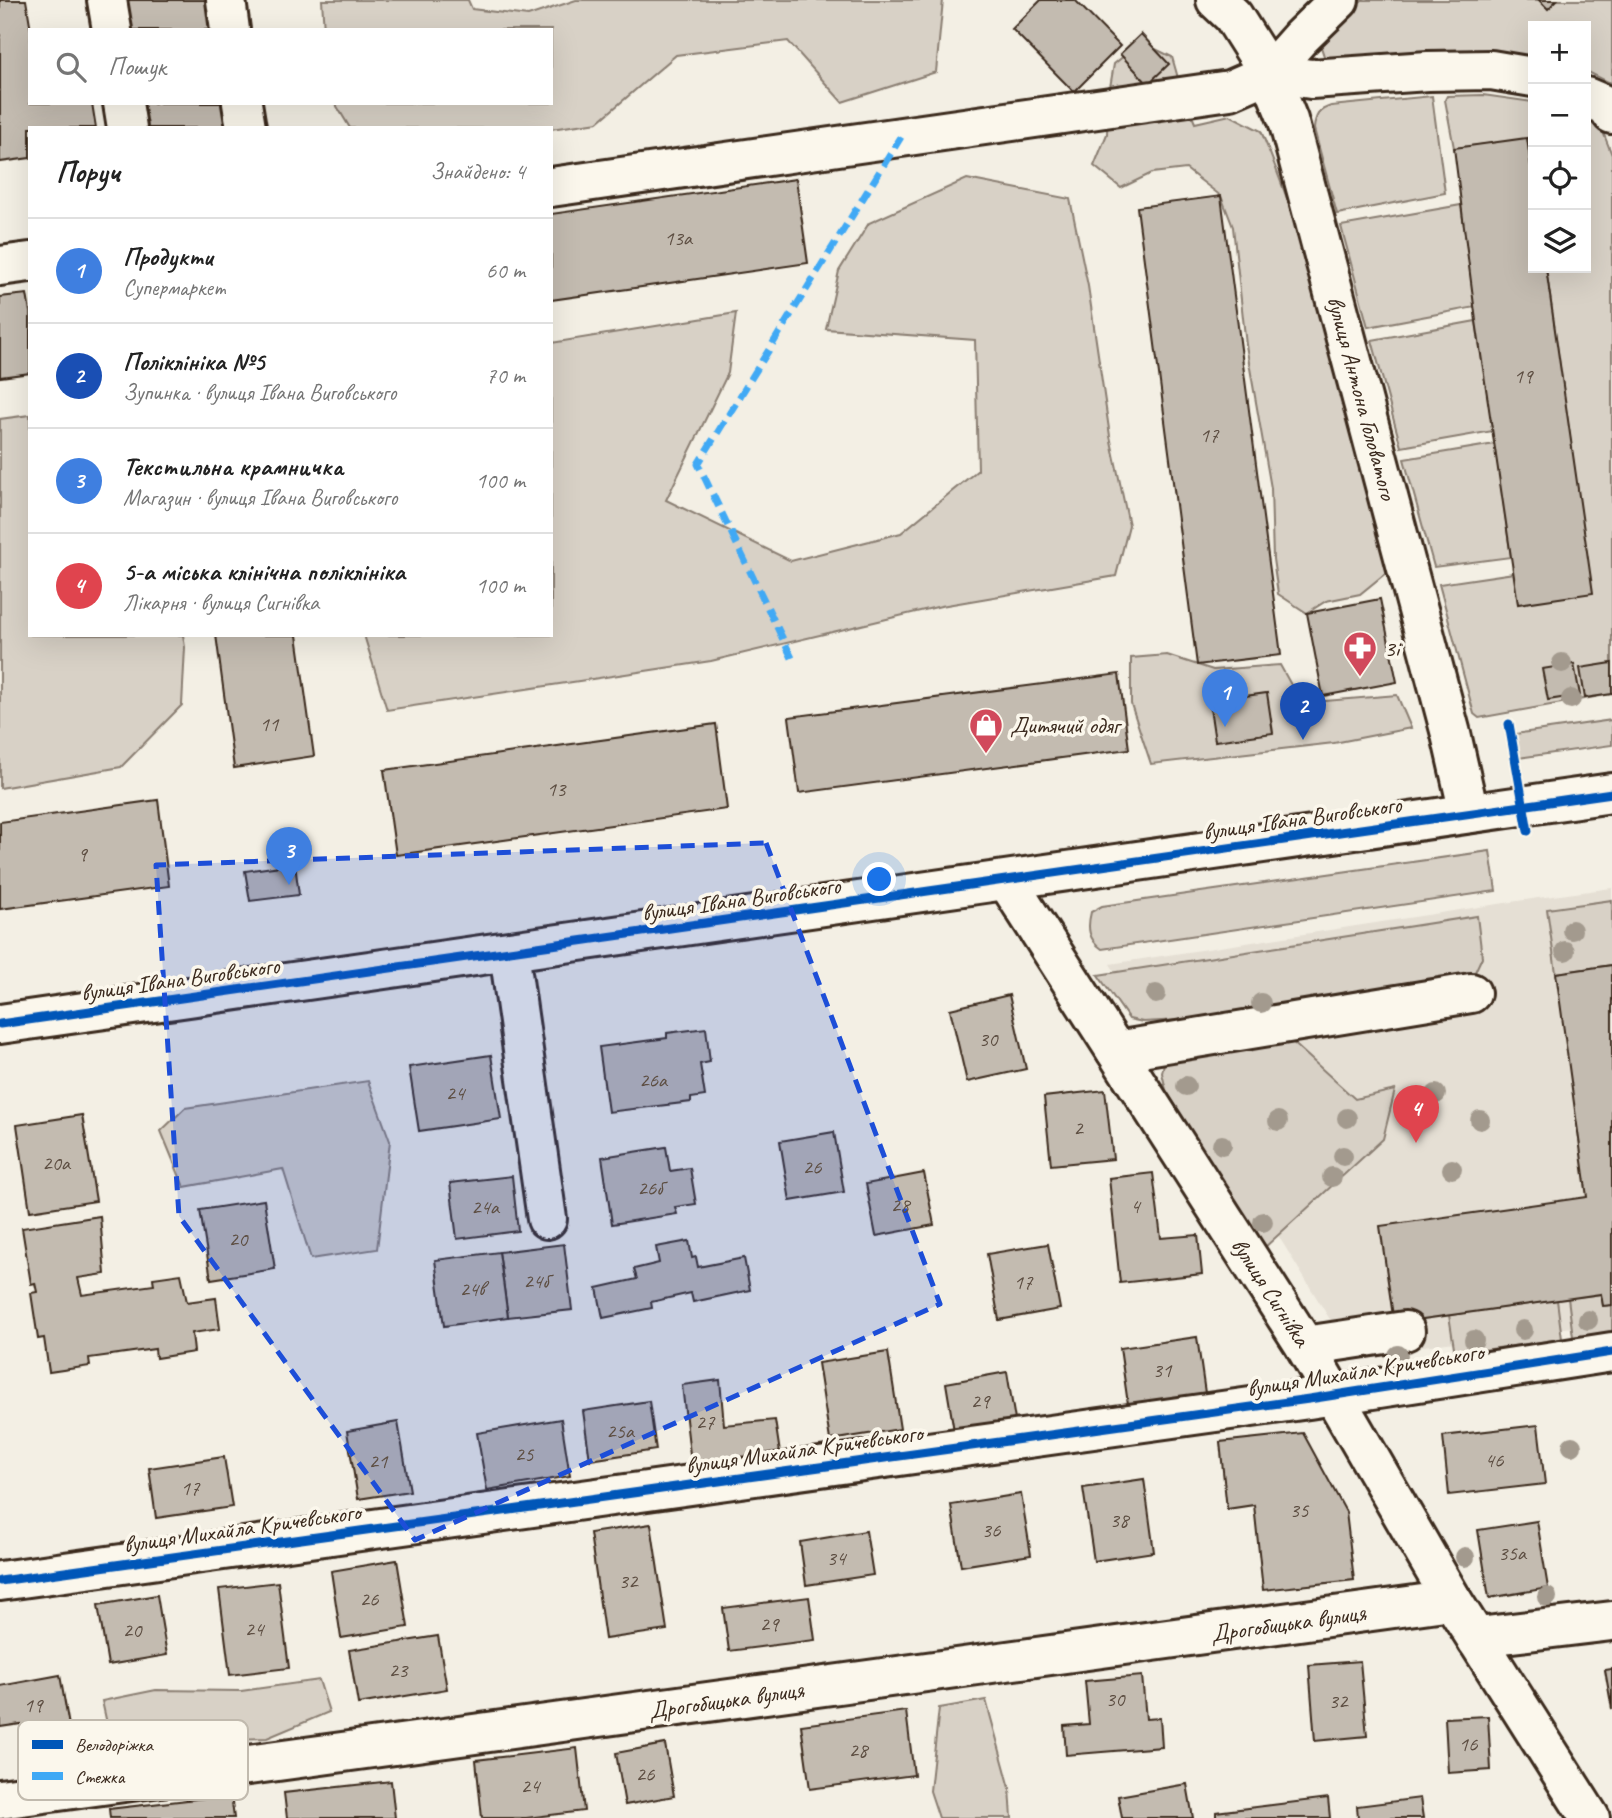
<!DOCTYPE html>
<html lang="uk">
<head>
<meta charset="utf-8">
<style>
	:root { --surface:#fff; --page:#f2f2f2; --text:#222; --muted:#767676; --line:#e0e0e0; --accent:#d1495b }
	body { margin:0; font-family:Caveat,sans-serif; background:var(--page); color:var(--text) }
	.controls { position:absolute; right:21px; top:21px; display:grid; overflow:hidden; border-radius:0px; box-shadow:0 7px 28px #0002 }
	.controls button { width:63px; height:63px; display:grid; place-items:center; padding:0; border:0; border-bottom:2px solid var(--line); background:var(--surface); color:var(--text); font:35px sans-serif }
	.you { position:absolute; left:880px; top:880px; width:24px; height:24px; margin:-18px; border:5px solid #fff; border-radius:50%; background:#1a73e8; box-shadow:0 0 0 10px #1a73e833 }
	.badge { display:grid; place-items:center; width:46px; height:46px; border-radius:50%; background:var(--accent); color:#fff; font-size:23px; font-weight:700 }
	.pin { position:absolute; translate:-50% -58px; filter:drop-shadow(0 2px 4px #0008) }
	.pin::after { content:''; position:absolute; top:37px; width:24px; height:21px; background:inherit; clip-path:polygon(0 0,100% 0,50% 100%) }
	.list { margin:0; padding:0; list-style:none }
	h2 { display:flex; justify-content:space-between; align-items:center; height:91px; margin:0; padding:0 28px; font-size:30px }
	h2 small { font-size:23px; font-weight:400; color:var(--muted) }
	.list li { display:grid; grid-template-columns:46px 1fr auto; gap:21px; align-items:center; box-sizing:border-box; height:105px; padding:0 28px; border-top:2px solid var(--line) }
	.list b { display:block; font-size:26px; white-space:nowrap }
	.list p { margin:0; font-size:23px; white-space:nowrap; color:var(--muted) }
	.list em { font-size:23px; font-style:normal; color:var(--muted) }
	.icon { flex:none; width:38px; height:38px; fill:none; stroke:currentColor; stroke-width:2; stroke-linecap:round; stroke-linejoin:round }
	.map { position:relative; flex:none; width:1612px; height:1818px; overflow:hidden }
	.search { position:absolute; background:var(--surface); box-shadow:0 7px 28px #0002; left:28px; top:28px; width:525px; height:77px; display:flex; align-items:center; gap:18px; box-sizing:border-box; padding:0 24px; border-radius:0px; color:var(--muted); font-size:26px }
	.panel { position:absolute; background:var(--surface); box-shadow:0 7px 28px #0002; left:28px; top:126px; width:525px; height:511px; border-radius:0px }
	.map>svg:first-child { display:block }
</style>
</head>
<body>
<div class="map">
<svg width="1612" height="1818" viewBox="0 0 1612 1818">
	<rect width="100%" height="100%" fill="#f3efe4"/>
	<filter id="ink" filterUnits="userSpaceOnUse"><feTurbulence type="fractalNoise" baseFrequency=".0143" numOctaves="2"/><feDisplacementMap in="SourceGraphic" scale="14" xChannelSelector="R" yChannelSelector="G"/><feConvolveMatrix kernelMatrix="1 2 1 2 8 2 1 2 1" color-interpolation-filters="sRGB"/></filter>
	<g filter="url(#ink)">
		<path fill="#e5dfd4" d="M1612,888V1322L1352,1355L1110,964L1538,898Z"/>
		<g fill="#d8d1c6" stroke="#8a7e72" stroke-width="2">
			<path d="M322,0H468L472,9L528,16L576,0H943L936,72L842,102L788,41L676,55L598,122L551,129L350,128L335,103H551V30H324Z"/>
			<path d="M1362,0H1539L1545,6L1557,0H1612V84L1586,71V26H1533V63L1326,62L1321,47L1328,34Z"/>
			<path d="M1141,42L1172,57L1182,92L1195,123L1230,115L1261,131C1319,271 1356,425 1387,572L1360,594L1326,601L1307,613L1278,594L1273,559L1271,488L1246,345L1233,227L1221,196L1186,169L1152,173L1121,188L1094,166L1107,134L1108,99L1114,64Z"/>
			<path d="M1483,95L1533,102V181L1527,139L1454,148L1445,100L1447,96Z"/>
			<path d="M1432,96L1445,193L1337,214L1314,129C1315,116 1318,110 1331,106Z"/>
			<path d="M1586,119L1603,132L1612,155V694L1479,718L1474,714L1439,584L1514,573L1518,603L1592,592L1546,268H1586Z"/>
			<path d="M967,179L1070,199L1088,286L1110,436L1129,525L1116,576L941,606L711,661L387,710L364,635H551V343L736,313L728,373L666,500L791,561L901,533L978,470L975,340L826,329L839,271L869,223Z"/>
			<path d="M1461,205L1475,307L1368,327L1341,226Z"/>
			<path d="M1476,321L1493,431L1401,447L1372,340Z"/>
			<path d="M30,415V635H183L185,647L182,705L121,767L0,788V419Z"/>
			<path d="M1495,444L1511,557L1434,567L1404,459Z"/>
			<path d="M1167,655L1213,670L1280,665L1301,703L1397,695L1411,728L1334,743L1151,764L1131,704V658Z"/>
			<path d="M1612,720V745L1511,759L1508,735Z"/>
			<path d="M1490,851L1496,891L1102,949C1088,939 1087,928 1091,912L1102,906Z"/>
			<path d="M1612,900V965L1556,973L1547,909Z"/>
			<path d="M1477,916L1482,957L1475,972L1457,979L1180,1020L1143,1022L1129,1019L1098,975Z"/>
			<path d="M1289,1039L1355,1099L1395,1090L1383,1139L1263,1249L1166,1090L1162,1073L1164,1063Z"/>
			<path d="M368,1081L390,1141L377,1249L311,1259L283,1169L184,1187L161,1131L185,1108Z"/>
			<path d="M1601,1294L1603,1306L1612,1305V1332L1573,1337L1568,1298Z"/>
			<path d="M1557,1300L1562,1339L1455,1354L1449,1315Z"/>
			<path d="M319,1680L329,1712L267,1738L184,1741L130,1753L113,1751L102,1701L156,1690L241,1691Z"/>
			<path d="M986,1700L1010,1788L1012,1818H939L930,1791L939,1708Z"/>
		</g>
		<g fill="#c3bbb0" stroke="#3b2a1e" stroke-width="2">
			<path d="M0,0H26L31,30L30,103H92L96,128H30V158L0,162Z"/>
			<path d="M116,0H209L213,30H120Z"/>
			<path d="M1041,0H1075L1120,46L1074,92L1012,29Z"/>
			<path d="M1539,0H1557L1548,9Z"/>
			<path d="M1141,34L1169,64L1148,84L1120,54Z"/>
			<path d="M131,103H224L227,128H134Z"/>
			<path d="M1527,138L1533,181V268H1546L1593,593L1518,604L1476,321L1454,148Z"/>
			<path d="M796,179L808,263L551,300V214Z"/>
			<path d="M1221,196L1281,655L1197,665L1137,207Z"/>
			<path d="M27,294L30,312V373L0,377V297Z"/>
			<path d="M1380,599L1397,682L1323,696L1307,613Z"/>
			<path d="M216,635H297L314,756L234,768Z"/>
			<path d="M1612,663V694L1585,698L1580,668Z"/>
			<path d="M1574,664L1580,695L1548,700L1542,669Z"/>
			<path d="M1119,674L1129,749L799,793L789,717Z"/>
			<path d="M1267,693L1273,733L1215,741L1209,701Z"/>
			<path d="M716,724L727,809L396,855L384,770Z"/>
			<path d="M158,800L169,886L0,909V822Z"/>
			<path d="M295,864L299,895L250,901L245,871Z"/>
			<path d="M1612,965V1305L1603,1306L1601,1294L1394,1323L1380,1226L1587,1197L1556,973Z"/>
			<path d="M1009,995L1026,1069L967,1082L950,1009Z"/>
			<path d="M706,1028L710,1062L700,1064L705,1096L691,1098V1102L608,1112L599,1047L667,1038V1033Z"/>
			<path d="M491,1055L501,1119L419,1131L409,1067Z"/>
			<path d="M1105,1090L1113,1159L1051,1165L1044,1097Z"/>
			<path d="M82,1115L96,1201L30,1211L17,1125Z"/>
			<path d="M834,1132L844,1192L790,1201L780,1141Z"/>
			<path d="M666,1147L670,1171L690,1168L696,1204L675,1207L677,1214L612,1224L602,1157Z"/>
			<path d="M924,1173L934,1225L876,1236L866,1184Z"/>
			<path d="M1153,1173L1161,1238L1198,1235L1202,1274L1120,1283L1109,1178Z"/>
			<path d="M512,1176L518,1231L457,1239L450,1183Z"/>
			<path d="M264,1200L275,1269L211,1279L200,1210Z"/>
			<path d="M100,1216L105,1274L78,1278L82,1295L154,1285L153,1278L181,1274L187,1302L216,1298L220,1329L192,1333L194,1352L156,1358L155,1349L89,1358L90,1366L49,1372L44,1338L38,1339L31,1293L37,1292L35,1283L31,1284L22,1228Z"/>
			<path d="M689,1241L692,1258L696,1257L698,1267L744,1258L750,1290L693,1302L691,1293L651,1302L652,1308L603,1318L597,1288L637,1279L634,1269L659,1263L656,1247Z"/>
			<path d="M564,1244L572,1310L508,1317L499,1252Z"/>
			<path d="M1048,1244L1060,1309L999,1320L987,1254Z"/>
			<path d="M499,1252L508,1317L444,1326L435,1260Z"/>
			<path d="M1197,1337L1205,1393L1128,1404L1120,1348Z"/>
			<path d="M888,1352L900,1429L830,1440L818,1363Z"/>
			<path d="M1007,1372L1015,1420L954,1431L946,1383Z"/>
			<path d="M720,1380L724,1425L775,1420L780,1453L691,1463L682,1385Z"/>
			<path d="M649,1401L656,1450L590,1460L583,1411Z"/>
			<path d="M561,1419L570,1476L487,1490L477,1433Z"/>
			<path d="M398,1422L410,1491L358,1499L347,1431Z"/>
			<path d="M1538,1425L1545,1484L1449,1495L1443,1436Z"/>
			<path d="M1303,1433L1346,1512L1354,1580L1263,1590L1254,1505L1227,1509L1220,1442Z"/>
			<path d="M224,1457L232,1507L156,1518L149,1468Z"/>
			<path d="M1144,1479L1154,1552L1094,1561L1083,1488Z"/>
			<path d="M1021,1494L1031,1555L961,1566L951,1505Z"/>
			<path d="M1537,1521L1548,1588L1489,1598L1478,1530Z"/>
			<path d="M651,1524L667,1630L605,1639L590,1533Z"/>
			<path d="M866,1531L873,1575L806,1585L800,1542Z"/>
			<path d="M397,1560L408,1627L341,1638L331,1571Z"/>
			<path d="M278,1582L289,1668L230,1675L219,1589Z"/>
			<path d="M157,1595L167,1655L108,1665L98,1605Z"/>
			<path d="M809,1597L815,1640L729,1651L723,1608Z"/>
			<path d="M438,1636L447,1689L358,1704L349,1650Z"/>
			<path d="M1360,1661L1367,1736L1315,1741L1309,1665Z"/>
			<path d="M1612,1669V1709L1605,1670Z"/>
			<path d="M60,1675L72,1743L25,1751L21,1724L0,1727V1686Z"/>
			<path d="M1142,1676L1146,1719L1160,1718L1162,1747L1066,1755L1064,1726L1089,1724L1085,1681Z"/>
			<path d="M906,1711L914,1775L810,1789L801,1725Z"/>
			<path d="M1488,1716L1491,1770L1448,1773L1445,1718Z"/>
			<path d="M665,1744L674,1796L625,1805L616,1753Z"/>
			<path d="M577,1748L584,1811L526,1818H482L476,1760Z"/>
			<path d="M391,1781L395,1818H287L284,1793Z"/>
			<path d="M1187,1784L1193,1818H1122L1118,1796Z"/>
			<path d="M231,1795L234,1818H110L109,1809Z"/>
			<path d="M1328,1798L1330,1818H1216V1812Z"/>
			<path d="M1420,1798L1423,1818H1358L1357,1806Z"/>
		</g>
		<g fill="none" stroke-linecap="round" stroke-linejoin="round">
			<g stroke="#3b2a1e" stroke-width="44">
				<g id="minor">
					<path d="M107,0L112,30"/>
					<path d="M226,0L230,30"/>
					<path d="M1216,0L1233,16L1269,73L1288,120L1451,734L1469,813"/>
					<path d="M1269,73L1300,38L1339,0"/>
					<path d="M1586,97L1607,106L1612,114"/>
					<path d="M123,103L127,128"/>
					<path d="M242,103L246,128"/>
					<path d="M551,187L1230,90L1269,73L1311,79L1428,71L1491,70L1533,77"/>
					<path d="M0,266L30,262"/>
					<path d="M1007,881L1305,1346L1452,1600L1590,1818"/>
					<path d="M509,952L547,1219"/>
					<path d="M1116,1051L1471,993"/>
					<path d="M1305,1346L1405,1331"/>
					<path d="M0,1581L1309,1399L1612,1352"/>
					<path d="M1477,1640L1486,1636L1612,1621"/>
					<path d="M0,1799L1452,1600"/>
				</g>
			</g>
			<g stroke="#3b2a1e" stroke-width="44">
				<path id="major" d="M0,1024L1612,793"/>
			</g>
			<use href="#minor" stroke="#fbf7ec" stroke-width="38"/>
			<use href="#major" stroke="#fbf7ec" stroke-width="38"/>
			<path stroke="#3fa9f5" stroke-width="7" stroke-dasharray="14 7" stroke-linecap="butt" d="M792,658L698,464L901,137"/>
			<g stroke="#fbf7ec" stroke-width="13">
				<g id="cycleway">
					<path d="M1509,724L1528,831"/>
					<path d="M0,1024L1612,793"/>
					<path d="M0,1581L1309,1399L1612,1352"/>
				</g>
			</g>
			<use href="#cycleway" stroke="#0057b8" stroke-width="9"/>
		</g>
		<g fill="#a39a8e">
			<circle cx="1562" cy="663" r="10"/>
			<circle cx="1571" cy="699" r="10"/>
			<circle cx="1572" cy="930" r="10"/>
			<circle cx="1565" cy="951" r="10"/>
			<circle cx="1156" cy="994" r="10"/>
			<circle cx="1261" cy="1003" r="10"/>
			<circle cx="1186" cy="1086" r="10"/>
			<circle cx="1436" cy="1094" r="10"/>
			<circle cx="1347" cy="1118" r="10"/>
			<circle cx="1480" cy="1120" r="10"/>
			<circle cx="1278" cy="1121" r="10"/>
			<circle cx="1222" cy="1145" r="10"/>
			<circle cx="1343" cy="1156" r="10"/>
			<circle cx="1452" cy="1169" r="10"/>
			<circle cx="1332" cy="1177" r="10"/>
			<circle cx="1263" cy="1222" r="10"/>
			<circle cx="1588" cy="1320" r="10"/>
			<circle cx="1523" cy="1330" r="10"/>
			<circle cx="1474" cy="1340" r="10"/>
			<circle cx="1398" cy="1355" r="10"/>
			<circle cx="1572" cy="1446" r="10"/>
			<circle cx="1465" cy="1557" r="10"/>
			<circle cx="1547" cy="1597" r="10"/>
		</g>
	</g>
	<path fill="#1d4ed8" fill-opacity="0.2" stroke="#1d4ed8" stroke-width="5" stroke-dasharray="14 9" stroke-linejoin="round" d="M766,843L940,1304L415,1540L179,1216L156,865Z"/>
	<defs>
		<g id="pharmacy-pin" transform="scale(1.75)"><path d="M0 17L-7.5 6A9.5 9.5 0 1 1 7.5 6Z" fill="#d1495b" stroke="#fbf7ec"/><path d="M-2-6h4v4h4v4h-4v4h-4v-4h-4v-4h4Z" fill="#fff"/></g>
		<g id="shop-pin" transform="scale(1.75)"><path d="M0 17L-7.5 6A9.5 9.5 0 1 1 7.5 6Z" fill="#d1495b" stroke="#fbf7ec"/><path d="M-5-2.5h2.3a2.7 3.5 0 0 1 5.4 0H5L5.5 6h-11ZM-1.5-2.5h3a1.5 2.3 0 0 0-3 0Z" fill="#fff"/></g>
	</defs>
	<g fill-rule="evenodd">
		<use href="#pharmacy-pin" x="1360" y="648"/>
		<use href="#shop-pin" x="986" y="725"/>
	</g>
	<g text-anchor="middle" stroke-width="7" stroke-linejoin="round" paint-order="stroke">
		<g font-size="21" fill="#5d4e42">
			<text x="678" y="245">13а</text>
			<text x="1523" y="383">19</text>
			<text x="1209" y="442">17</text>
			<text x="269" y="731">11</text>
			<text x="556" y="796">13</text>
			<text x="82" y="861">9</text>
			<text x="988" y="1046">30</text>
			<text x="653" y="1087">26а</text>
			<text x="455" y="1100">24</text>
			<text x="1078" y="1135">2</text>
			<text x="56" y="1170">20а</text>
			<text x="812" y="1174">26</text>
			<text x="650" y="1195">26б</text>
			<text x="900" y="1212">28</text>
			<text x="1135" y="1213">4</text>
			<text x="485" y="1214">24а</text>
			<text x="238" y="1246">20</text>
			<text x="536" y="1288">24б</text>
			<text x="1023" y="1289">17</text>
			<text x="472" y="1296">24в</text>
			<text x="1162" y="1377">31</text>
			<text x="980" y="1408">29</text>
			<text x="705" y="1429">27</text>
			<text x="620" y="1438">25а</text>
			<text x="524" y="1461">25</text>
			<text x="1494" y="1467">46</text>
			<text x="378" y="1468">21</text>
			<text x="190" y="1495">17</text>
			<text x="1299" y="1517">35</text>
			<text x="1119" y="1527">38</text>
			<text x="991" y="1537">36</text>
			<text x="1512" y="1560">35а</text>
			<text x="836" y="1565">34</text>
			<text x="628" y="1588">32</text>
			<text x="369" y="1606">26</text>
			<text x="769" y="1631">29</text>
			<text x="254" y="1636">24</text>
			<text x="132" y="1637">20</text>
			<text x="398" y="1677">23</text>
			<text x="1115" y="1706">30</text>
			<text x="1338" y="1708">32</text>
			<text x="33" y="1712">19</text>
			<text x="1468" y="1751">16</text>
			<text x="858" y="1757">28</text>
			<text x="645" y="1781">26</text>
			<text x="530" y="1793">24</text>
		</g>
		<g font-size="24" fill="#3b2a1e" stroke="#fbf7ec">
			<text transform="translate(1362 398) rotate(75)" y="8">вулиця Антона Головатого</text>
			<text transform="translate(1302 818) rotate(-8)" y="8">вулиця Івана Виговського</text>
			<text transform="translate(741 899) rotate(-8)" y="8">вулиця Івана Виговського</text>
			<text transform="translate(180 979) rotate(-8)" y="8">вулиця Івана Виговського</text>
			<text transform="translate(1271 1292) rotate(57)" y="8">вулиця Сигнівка</text>
			<text transform="translate(1365 1370) rotate(-9)" y="8">вулиця Михайла Кричевського</text>
			<text transform="translate(804 1449) rotate(-8)" y="8">вулиця Михайла Кричевського</text>
			<text transform="translate(242 1528) rotate(-8)" y="8">вулиця Михайла Кричевського</text>
			<text transform="translate(1288 1623) rotate(-8)" y="8">Дрогобицька вулиця</text>
			<text transform="translate(726 1700) rotate(-8)" y="8">Дрогобицька вулиця</text>
		</g>
		<g font-size="24" fill="#3b2a1e" stroke="#fbf7ec" text-anchor="start">
			<text x="1384" y="656">3і</text>
			<text x="1010" y="733">Дитячий одяг</text>
		</g>
	</g>
	<rect x="18" y="1720" width="230" height="80" rx="10" fill="#fbf7ec" stroke="#c1baae" stroke-width="2"/>
	<rect x="32" y="1740" width="31" height="9" fill="#0057b8"/>
	<rect x="32" y="1772" width="31" height="8" fill="#3fa9f5"/>
	<g font-size="19" fill="#3b2a1e">
		<text x="75" y="1751">Велодоріжка</text>
		<text x="75" y="1783">Стежка</text>
	</g>
</svg>
<div class="controls">
<button>+</button>
<button>−</button>
<button><svg class="icon" aria-label="locate" viewBox="0 0 24 24"><circle cx="12" cy="12" r="6"/><path d="M12 2v4M12 18v4M2 12h4M18 12h4"/></svg></button>
<button><svg class="icon" aria-label="layers" viewBox="0 0 24 24"><path d="M12 4l9 5-9 5-9-5zM3 14l9 5 9-5"/></svg></button>
</div>
<div class="you"></div>
<div class="pin badge" style="left:1225px;top:727px;background:#3f7fe0">1</div>
<div class="pin badge" style="left:1303px;top:740px;background:#1a4fb4">2</div>
<div class="pin badge" style="left:289px;top:885px;background:#3f7fe0">3</div>
<div class="pin badge" style="left:1416px;top:1143px;background:#e0444e">4</div>
<div class="search"><svg class="icon" aria-label="search" viewBox="0 0 24 24"><circle cx="10" cy="10" r="6"/><path d="M15 15l6 6"/></svg>Пошук</div>
<section class="panel">
<h2>Поруч<small>Знайдено: 4</small></h2>
<ul class="list">
<li><span class="badge" style="background:#3f7fe0">1</span><div><b>Продукти</b><p>Супермаркет</p></div><em>60 m</em></li>
<li><span class="badge" style="background:#1a4fb4">2</span><div><b>Поліклініка №5</b><p>Зупинка · вулиця Івана Виговського</p></div><em>70 m</em></li>
<li><span class="badge" style="background:#3f7fe0">3</span><div><b>Текстильна крамничка</b><p>Магазин · вулиця Івана Виговського</p></div><em>100 m</em></li>
<li><span class="badge" style="background:#e0444e">4</span><div><b>5-а міська клінічна поліклініка</b><p>Лікарня · вулиця Сигнівка</p></div><em>100 m</em></li>
</ul>
</section>
</div>
</body>
</html>
